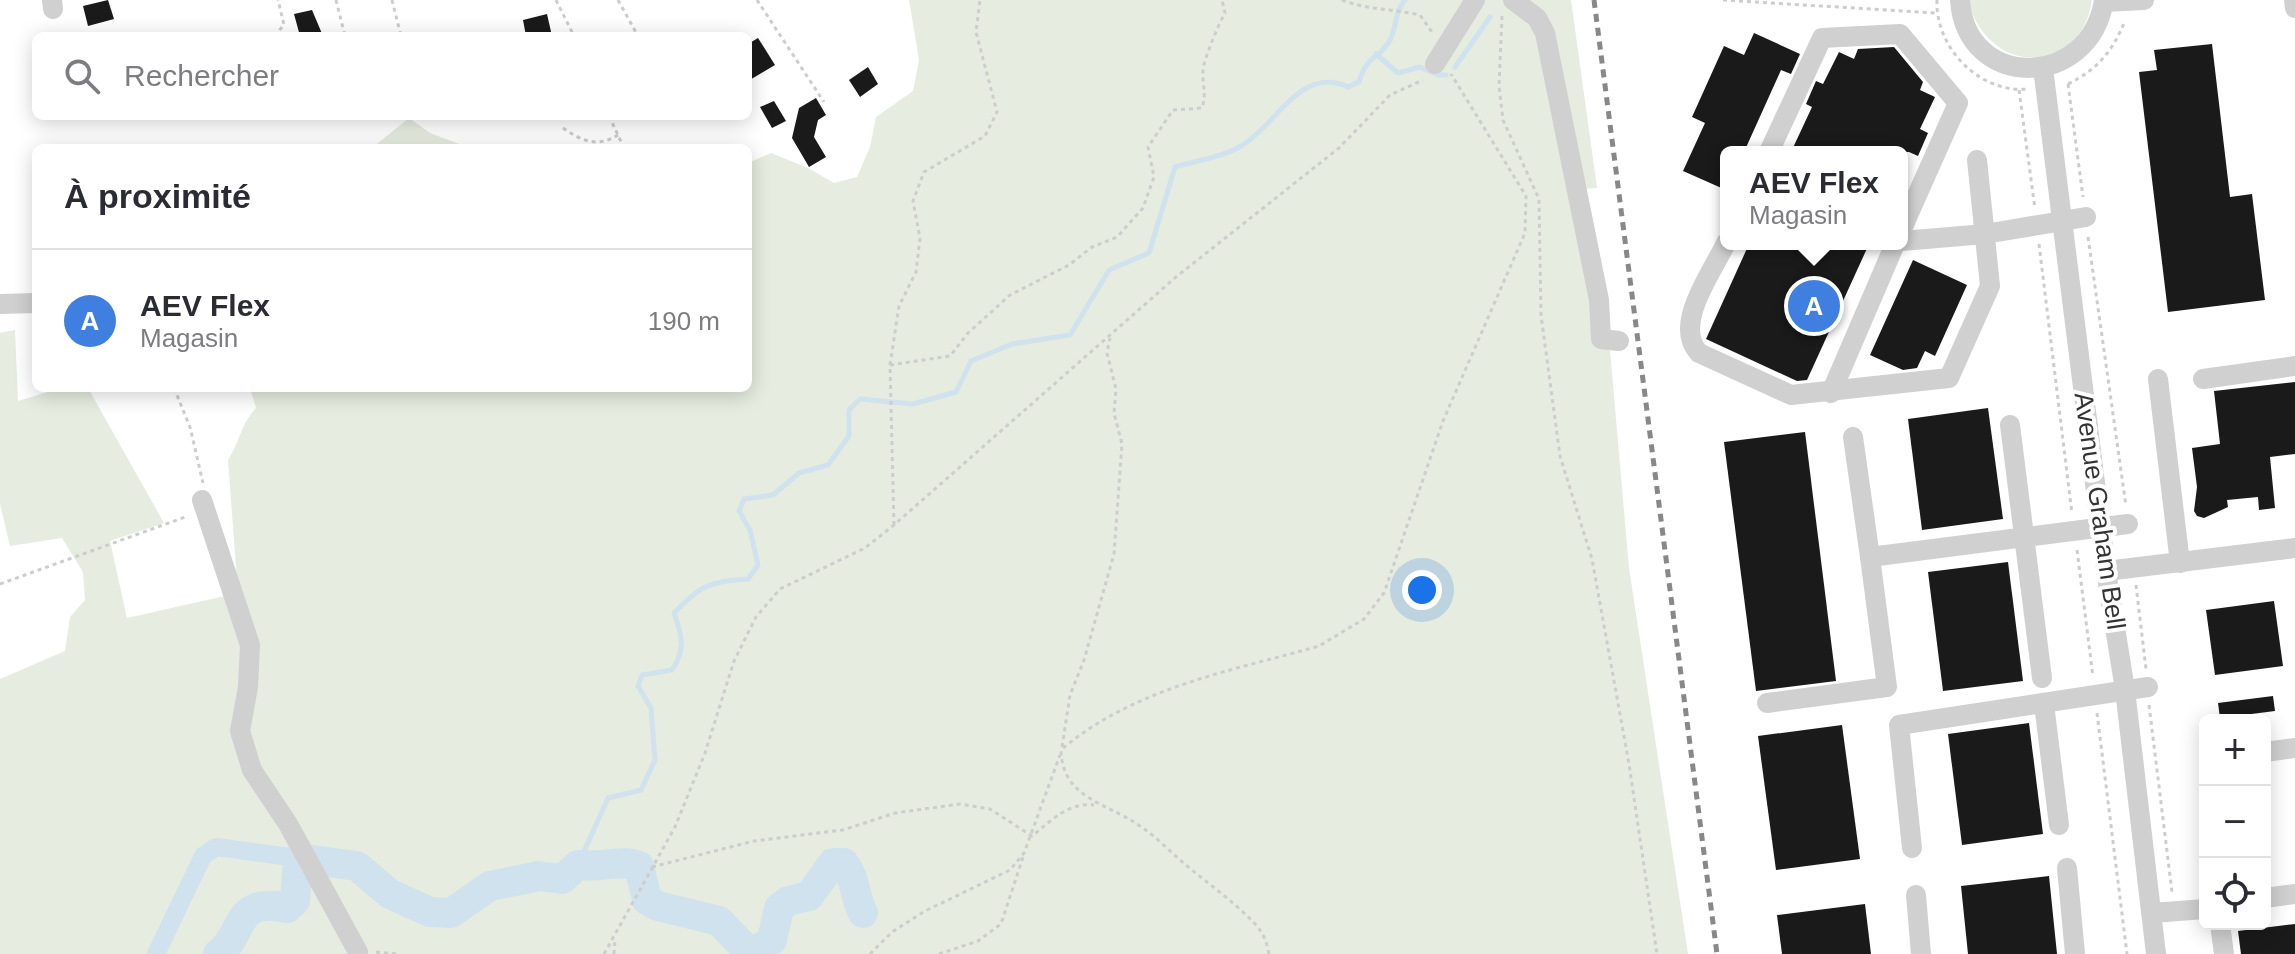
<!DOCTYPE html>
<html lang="fr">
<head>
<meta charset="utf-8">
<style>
	:root { --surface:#fff; --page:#f7f7f7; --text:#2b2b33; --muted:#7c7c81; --line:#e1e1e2; --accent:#e63946 }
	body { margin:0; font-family:Arial,sans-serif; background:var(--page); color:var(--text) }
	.controls { position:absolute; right:24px; bottom:24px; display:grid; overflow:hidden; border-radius:12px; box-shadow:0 4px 20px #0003 }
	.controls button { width:72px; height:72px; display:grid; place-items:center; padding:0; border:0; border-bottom:2px solid var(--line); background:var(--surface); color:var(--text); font:40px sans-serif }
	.you { position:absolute; left:1422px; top:590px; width:28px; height:28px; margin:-20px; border:6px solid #fff; border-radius:50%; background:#1a73e8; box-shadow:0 0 0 12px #1a73e833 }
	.badge { display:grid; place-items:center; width:52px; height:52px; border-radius:50%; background:var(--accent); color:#fff; font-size:26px; font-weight:700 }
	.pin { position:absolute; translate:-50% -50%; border:4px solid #fff; box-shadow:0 2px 8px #0006 }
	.popup { position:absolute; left:1720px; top:146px; width:188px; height:104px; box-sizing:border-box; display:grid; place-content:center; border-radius:12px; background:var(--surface); filter:drop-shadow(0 2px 6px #0005); font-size:26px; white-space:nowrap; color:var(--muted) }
	.popup b { font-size:30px; color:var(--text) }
	.popup::after { content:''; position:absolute; left:50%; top:100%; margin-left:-16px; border:16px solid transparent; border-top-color:var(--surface) }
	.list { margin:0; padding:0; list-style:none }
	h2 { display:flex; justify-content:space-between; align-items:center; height:104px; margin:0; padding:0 32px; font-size:34px }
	h2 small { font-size:26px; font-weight:400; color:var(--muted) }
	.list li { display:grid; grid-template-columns:52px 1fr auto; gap:24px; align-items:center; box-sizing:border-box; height:144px; padding:0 32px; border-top:2px solid var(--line) }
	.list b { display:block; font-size:30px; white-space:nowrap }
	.list p { margin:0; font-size:26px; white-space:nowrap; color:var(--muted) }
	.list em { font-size:26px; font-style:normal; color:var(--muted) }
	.icon { flex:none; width:44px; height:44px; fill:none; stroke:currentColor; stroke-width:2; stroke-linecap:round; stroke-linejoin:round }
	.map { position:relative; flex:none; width:2295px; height:954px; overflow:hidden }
	.search { position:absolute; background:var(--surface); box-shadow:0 4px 20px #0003; left:32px; top:32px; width:720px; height:88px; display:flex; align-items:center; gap:20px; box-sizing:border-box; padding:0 28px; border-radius:12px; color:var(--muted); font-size:30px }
	.panel { position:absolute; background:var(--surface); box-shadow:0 4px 20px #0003; left:32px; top:144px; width:720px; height:248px; border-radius:12px }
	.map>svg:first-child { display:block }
</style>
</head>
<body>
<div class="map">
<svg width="2295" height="954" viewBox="0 0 2295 954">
	<rect width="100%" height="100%" fill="#fff"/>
	<g fill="#e6ecdf">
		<path d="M909,0H1571L1597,188L1582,189L1606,304L1629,568L1688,954H0V679L65,651L70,617L85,600L83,572L62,538L10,546L0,504V333L15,330L18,401L61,388H88L164,523L110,541L127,618L238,593L228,460C241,440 239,427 256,408L250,388H748V163L771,153L808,168L834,183L857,177L870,147L876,117L913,91L919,60Z"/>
		<path d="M1968,0H2092C2081,77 1987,77 1968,0Z"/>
		<path d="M409,118L430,133L470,148H372Z"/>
	</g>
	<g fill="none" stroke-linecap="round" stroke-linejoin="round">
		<g stroke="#cfe2ee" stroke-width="5">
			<path d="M1376,54L1398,73L1420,67L1438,75H1446"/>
			<path d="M1455,67L1490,17"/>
			<path d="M578,865L608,798L641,790L655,760L651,708L638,686L642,675L672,670C686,650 682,635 674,613C702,584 709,582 748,579L758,565L750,530L739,511L744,499L773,495L799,473L828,465L849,436V410L860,399L913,404L956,392L971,361L1012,344L1070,335L1109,270L1149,253L1175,167C1195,161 1223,157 1241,146C1277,125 1300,65 1348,87L1359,82C1367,55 1376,61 1389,42C1397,29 1394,12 1405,0"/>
		</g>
		<path stroke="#cfe2ee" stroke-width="18" d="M156,954L203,856L216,847L298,858"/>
		<path stroke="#cfe2ee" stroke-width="30" d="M218,954C245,936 232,896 287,908L295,901L298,858L357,866L390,894L430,912L451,913L490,886L539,876L562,879L578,865C602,868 622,859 639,866L647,900L658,906L719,921L746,949L758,950L772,940L779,908L788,901L809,896L833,863H844C856,878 854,896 863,913"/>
	</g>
	<g fill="#1a1a1a">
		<path d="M108,0L114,19L88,26L83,6Z"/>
		<path d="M312,10L323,36H300L294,14Z"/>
		<path d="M547,14L552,36H526L523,20Z"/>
		<path d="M1754,33L1800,54L1791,74L1781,70L1744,152H1726V190L1683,171L1705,123L1692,117L1724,46L1744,55Z"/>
		<path d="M758,38L775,65L748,81V44Z"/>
		<path d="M2212,44L2230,197L2252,194L2265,300L2168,312L2139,72L2157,70L2154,50Z"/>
		<path d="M1894,47L1923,82L1920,90L1935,97L1920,129L1928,133L1918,156L1909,152H1791L1812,107L1806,104L1816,81L1823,84L1839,52L1854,59L1858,49Z"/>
		<path d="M868,67L878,84L860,97L849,80Z"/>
		<path d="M816,98L826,115L818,120L814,137L826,157L809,167L792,138L799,108Z"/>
		<path d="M774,101L786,121L772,128L760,107Z"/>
		<path d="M1749,244H1869L1807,380L1797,381L1706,339Z"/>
		<path d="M1913,260L1967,285L1935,356L1925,351L1917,368L1903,370L1870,355Z"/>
		<path d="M2295,382V454L2270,457L2275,508L2259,510L2258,497L2227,500L2228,507L2204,518L2197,516L2194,511L2197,487L2192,448L2220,444L2214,391Z"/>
		<path d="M1988,408L2003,519L1922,530L1908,419Z"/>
		<path d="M1805,432L1836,681L1756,691L1724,442Z"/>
		<path d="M2008,562L2023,681L1943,691L1928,572Z"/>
		<path d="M2274,601L2283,666L2215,675L2206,610Z"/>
		<path d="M2273,696L2275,711L2220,718L2218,703Z"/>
		<path d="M2029,723L2043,834L1962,845L1948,734Z"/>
		<path d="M1842,725L1860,859L1776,870L1758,736Z"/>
		<path d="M2049,876L2057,954H1968L1961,886Z"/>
		<path d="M1865,904L1871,954H1782L1777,915Z"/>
		<path d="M2295,924V954H2241L2238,931Z"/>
	</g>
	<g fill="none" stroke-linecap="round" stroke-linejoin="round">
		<g stroke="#cdcdcd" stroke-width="3" stroke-dasharray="4 4" stroke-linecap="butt">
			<path d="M336,0L345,36"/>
			<path d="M392,0L401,36"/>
			<path d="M556,0L574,36"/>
			<path d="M618,0L638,36"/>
			<path d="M757,0L824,102"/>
			<path d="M1342,0C1368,10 1393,9 1420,15L1434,35"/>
			<path d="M1723,0L1935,13"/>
			<path d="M1937,0C1935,47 1979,94 2029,89"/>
			<path d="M1502,16L1499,86L1503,120L1539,199L1541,315L1560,456L1592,559L1629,764L1657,954"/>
			<path d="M274,36L284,25L278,0"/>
			<path d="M2068,84L2083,197"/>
			<path d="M2068,84C2098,69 2112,52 2125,21"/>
			<path d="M2019,90L2035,209"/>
			<path d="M609,116L624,148"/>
			<path d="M563,128C582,141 597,148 618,135"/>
			<path d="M2088,237L2126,506"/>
			<path d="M2039,244L2072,514"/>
			<path d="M890,365L899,306L916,272L920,238L913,201L924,172L985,136L997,112L976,32L980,0"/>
			<path d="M174,388L190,427L203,483"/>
			<path d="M894,525L890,365L950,356L968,333L1010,295L1069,265L1092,247L1117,237L1143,208L1154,177L1148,147L1173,110L1202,108C1207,94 1202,85 1203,71C1203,61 1219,23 1225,13L1222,0"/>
			<path d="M2077,550L2093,677"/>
			<path d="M0,584L188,516"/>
			<path d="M2136,585L2146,669"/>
			<path d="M2149,705L2172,892"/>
			<path d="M2097,713L2127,954"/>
			<path d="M1062,747L1070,695L1084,660L1114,554L1122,444L1114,413L1116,389L1107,353L1110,338"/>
			<path d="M652,867L754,841L843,830L895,813L960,804L990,809L1032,836C1051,821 1068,802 1094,805"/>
			<path d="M376,952L396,954"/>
			<path d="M604,954L675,827L705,753L734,661L756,617L780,589L865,548L894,525L1176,277L1339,148L1390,95L1423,80"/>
			<path d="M614,954L615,939"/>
			<path d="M870,954L892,932L925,911L1010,870L1024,853L1060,755"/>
			<path d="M939,954L978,941L1001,924L1023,857"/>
			<path d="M1269,954C1267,943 1264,935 1257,926C1237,904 1210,885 1187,866C1171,853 1157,837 1140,826C1108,803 1062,799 1061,750C1133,688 1231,671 1319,646L1364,619L1384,593L1443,421L1525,233L1526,196L1451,74"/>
		</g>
		<g stroke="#d0d0d0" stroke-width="20">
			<path d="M52,0L53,9"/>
			<path d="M1513,0L1537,18L1545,33L1599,300L1601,339L1619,341"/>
			<path d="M1960,0C1966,91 2090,90 2104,0"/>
			<path d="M2294,0L2295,8"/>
			<path d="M2104,2L2144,0"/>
			<path d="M1435,64L1475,0"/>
			<path d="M2043,68L2106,571L2125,690L2156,954"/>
			<path d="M1769,152L1822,38L1900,34L1958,103L1902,229"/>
			<path d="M1902,241L1985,234L2086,217"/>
			<path d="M1726,243C1713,271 1672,325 1699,353L1791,395L1949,378L1990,286L1977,160"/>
			<path d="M0,304L36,303"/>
			<path d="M2158,379L2180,563"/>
			<path d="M2203,379L2295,366"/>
			<path d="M1831,393L1895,244"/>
			<path d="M2010,425L2042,678"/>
			<path d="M1853,437L1870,557"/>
			<path d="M202,500L250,645L248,687L240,731L252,770L288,824L358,952"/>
			<path d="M2106,571L2295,548"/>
			<path d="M1767,703L1887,687L1870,557L2128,524"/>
			<path d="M2044,704L2059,825"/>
			<path d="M2265,752L2295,748"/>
			<path d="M1912,848L1899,725L2148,687"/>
			<path d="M2067,868L2075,954"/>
			<path d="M1916,895L1921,954"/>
			<path d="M2265,898L2295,894"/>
			<path d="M2152,913L2205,909"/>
			<path d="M2220,924L2224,954"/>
		</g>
		<path stroke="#888" stroke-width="5" stroke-dasharray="8 6" stroke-linecap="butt" d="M1594,0L1717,954"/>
	</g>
	<g text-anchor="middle" stroke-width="8" stroke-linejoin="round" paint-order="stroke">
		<g font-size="26" fill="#333" stroke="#fff">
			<text transform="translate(2100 511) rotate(82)" y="9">Avenue Graham Bell</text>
		</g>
	</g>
</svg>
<div class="controls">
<button>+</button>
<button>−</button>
<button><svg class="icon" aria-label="locate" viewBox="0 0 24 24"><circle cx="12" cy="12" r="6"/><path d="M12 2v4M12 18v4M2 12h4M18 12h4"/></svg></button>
</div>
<div class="you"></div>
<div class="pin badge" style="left:1814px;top:306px;background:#3f7fe0">A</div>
<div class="popup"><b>AEV Flex</b>Magasin</div>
<div class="search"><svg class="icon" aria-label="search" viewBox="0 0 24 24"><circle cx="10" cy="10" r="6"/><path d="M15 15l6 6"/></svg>Rechercher</div>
<section class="panel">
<h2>À proximité<small></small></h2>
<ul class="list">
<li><span class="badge" style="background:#3f7fe0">A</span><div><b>AEV Flex</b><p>Magasin</p></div><em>190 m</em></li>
</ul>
</section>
</div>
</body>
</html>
